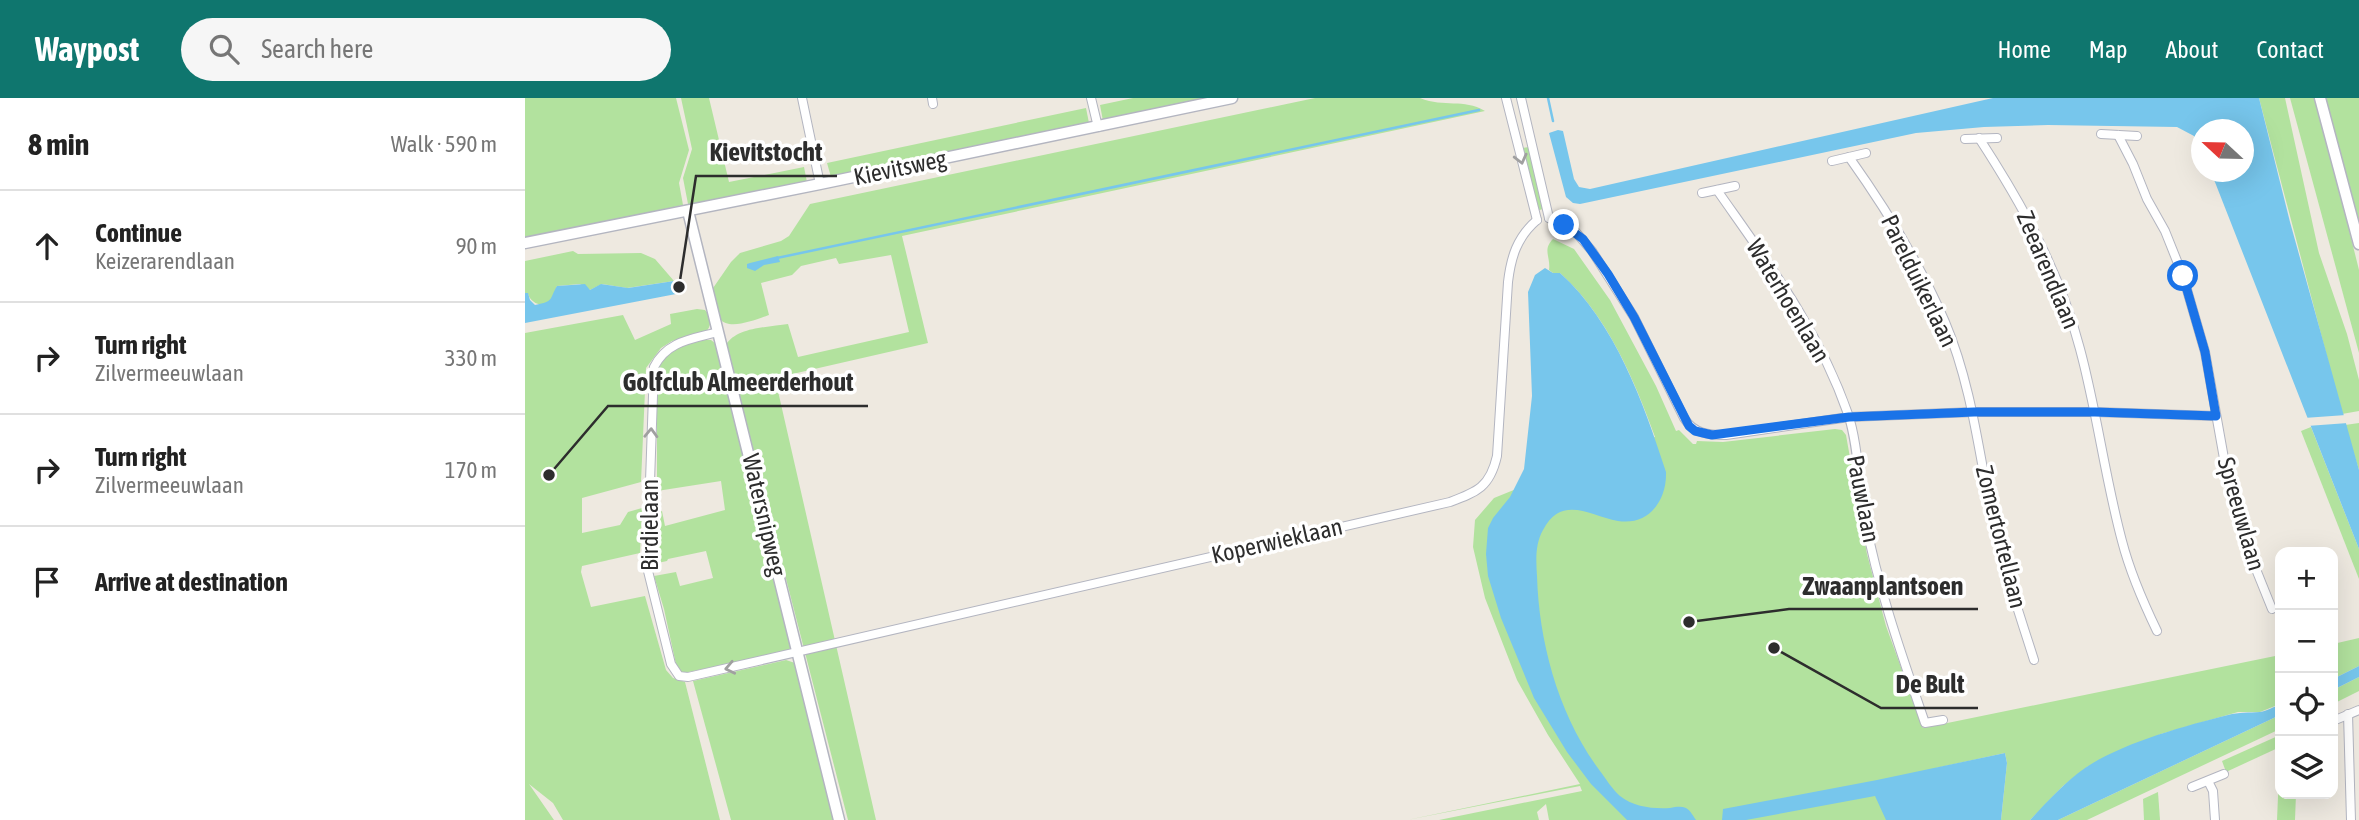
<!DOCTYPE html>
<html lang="en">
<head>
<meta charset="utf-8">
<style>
	:root { --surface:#fff; --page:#f6f6f6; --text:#222; --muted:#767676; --line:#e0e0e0; --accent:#0f766e }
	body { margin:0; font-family:"Asap Condensed",sans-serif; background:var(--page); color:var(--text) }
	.controls { position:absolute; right:21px; bottom:21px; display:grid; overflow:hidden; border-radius:14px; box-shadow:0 7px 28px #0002 }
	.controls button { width:63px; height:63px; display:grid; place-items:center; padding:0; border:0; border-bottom:2px solid var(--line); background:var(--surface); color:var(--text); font:35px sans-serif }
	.compass { position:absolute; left:1666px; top:21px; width:63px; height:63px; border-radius:50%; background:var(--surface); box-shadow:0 7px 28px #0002; rotate:292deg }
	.stop { position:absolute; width:21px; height:21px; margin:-16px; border:5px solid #1a73e8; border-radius:50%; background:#fff }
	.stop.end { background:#1a73e8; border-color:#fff; box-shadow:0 2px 7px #0008 }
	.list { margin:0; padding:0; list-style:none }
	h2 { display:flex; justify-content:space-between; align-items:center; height:91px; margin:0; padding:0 28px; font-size:30px }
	h2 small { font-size:23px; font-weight:400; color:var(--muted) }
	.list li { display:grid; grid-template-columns:46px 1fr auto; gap:21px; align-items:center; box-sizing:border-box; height:112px; padding:0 28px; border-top:2px solid var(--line) }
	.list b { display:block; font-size:26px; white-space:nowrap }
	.list p { margin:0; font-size:23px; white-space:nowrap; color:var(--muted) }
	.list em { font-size:23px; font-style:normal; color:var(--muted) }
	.icon { flex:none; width:38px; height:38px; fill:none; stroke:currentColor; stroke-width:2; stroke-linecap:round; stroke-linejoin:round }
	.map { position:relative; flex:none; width:1834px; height:722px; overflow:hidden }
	header { display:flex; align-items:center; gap:42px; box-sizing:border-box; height:98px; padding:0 35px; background:var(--accent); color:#fff }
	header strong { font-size:33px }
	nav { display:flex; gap:38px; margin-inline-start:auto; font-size:24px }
	.search { width:490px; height:63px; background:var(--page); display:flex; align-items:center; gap:18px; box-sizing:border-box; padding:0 24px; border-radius:38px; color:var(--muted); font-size:26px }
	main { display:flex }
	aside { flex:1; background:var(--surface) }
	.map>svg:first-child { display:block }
</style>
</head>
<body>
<header>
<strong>Waypost</strong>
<div class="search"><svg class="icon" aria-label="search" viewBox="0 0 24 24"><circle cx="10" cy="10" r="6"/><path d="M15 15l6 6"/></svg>Search here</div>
<nav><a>Home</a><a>Map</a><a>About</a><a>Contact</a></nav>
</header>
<main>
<aside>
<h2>8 min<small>Walk · 590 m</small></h2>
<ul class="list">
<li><svg class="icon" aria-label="ahead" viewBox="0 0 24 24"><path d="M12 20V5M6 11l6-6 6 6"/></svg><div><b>Continue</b><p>Keizerarendlaan</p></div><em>90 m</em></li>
<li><svg class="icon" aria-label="right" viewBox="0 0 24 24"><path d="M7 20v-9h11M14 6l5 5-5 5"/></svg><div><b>Turn right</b><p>Zilvermeeuwlaan</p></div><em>330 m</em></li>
<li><svg class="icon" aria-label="right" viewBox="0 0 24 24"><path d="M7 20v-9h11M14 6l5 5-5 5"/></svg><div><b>Turn right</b><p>Zilvermeeuwlaan</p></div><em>170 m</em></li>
<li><svg class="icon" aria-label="arrive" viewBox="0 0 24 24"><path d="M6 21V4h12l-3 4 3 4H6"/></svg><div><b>Arrive at destination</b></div></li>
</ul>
</aside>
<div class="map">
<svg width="1834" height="722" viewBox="0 0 1834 722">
	<rect width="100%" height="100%" fill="#eee9e0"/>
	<g fill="#b2e29e">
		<path d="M0,0H151L164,52L154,85L158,107L0,141Z"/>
		<path d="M156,0H184L204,84L279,69L282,84L166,107L163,106L158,80L167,51Z"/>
		<path d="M608,0H685L578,23L575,7Z"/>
		<path d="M790,0H895C920,10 938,0 960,13L377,138L403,245L250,280L351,722H323L201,247C211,229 245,229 263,226L273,259L384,234L366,157L314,166L311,160L276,168L267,177L236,185L244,217C233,221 204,233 195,221C190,214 188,201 186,193L206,164L215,155L256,143L264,138L285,106Z"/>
		<path d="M1734,0H1760L1794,155L1822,236L1834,282V313L1817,316Z"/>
		<path d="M1765,0H1791L1834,172V255Z"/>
		<path d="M1801,0H1834V127L1803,10Z"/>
		<path d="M561,10L564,25L306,79L302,65Z"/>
		<path d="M1004,49L1018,111L1011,113L996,50Z"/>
		<path d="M1028,141L1049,151L1085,202L1131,288L1151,333L1154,332L1168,346H1171L1172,343L1198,344L1310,331L1317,332L1321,337L1342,456L1361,528L1398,630L1755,557V606L1735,614H1713L1636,636L1562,669L1538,688L1505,722H1476L1482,665L1480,655L1411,670L1413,722H1024L1021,706L1012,714L1014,722H914L1057,693L1055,688L882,722L1055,686L1023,637L992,582L960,500L948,449L950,422L969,400L1097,348L1130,339C1109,281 1082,217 1035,175H1028L1024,172C1026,159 1017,152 1028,141Z"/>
		<path d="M48,153L53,156L116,155L130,161L149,183L102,190L77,186L65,192L55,186L32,188C30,192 30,196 28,200C21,212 6,206 3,196L0,195V163Z"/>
		<path d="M172,211L180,212C187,219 187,228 180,235L147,243L136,250L121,270L116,384L57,400V435L95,427L103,414L117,410L115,455L57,468L56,474L66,509L120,498L141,572L148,580L160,584L195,722H38L28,705L4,686L29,722H0V235L98,217L110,242L146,226L145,216Z"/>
		<path d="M177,242H186L191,246L266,550L260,554L159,575L152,571L139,511L129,478L151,474L155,488L188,480L181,453L143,461L142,463L128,466L129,417L137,413L140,428L200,412L196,383L132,393V270C144,252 156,248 177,242Z"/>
		<path d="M1834,325V372L1820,327Z"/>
		<path d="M1786,329L1834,451V481L1776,333Z"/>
		<path d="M1834,540V568L1808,581V546Z"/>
		<path d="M261,562L270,565L309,722H206L168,583Z"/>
		<path d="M1834,579V593L1808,606V592Z"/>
		<path d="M1755,617V631L1562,722H1533Z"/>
		<path d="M1755,637V649L1701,674L1697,663Z"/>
		<path d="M1755,652V696H1771L1770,722H1752Z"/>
		<path d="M1633,694L1635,722H1619L1618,701Z"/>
	</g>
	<g fill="#77c6ec">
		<path d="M1468,0H1734L1765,124L1834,372V451L1686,74H1718V32H1676V50L1669,38L1652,29L1523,27L1459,29L1391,35L1055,106L1048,105L1041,99L1024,35L1033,32L1038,33L1049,81L1054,89L1065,91Z"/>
		<path d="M253,158L255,164L239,167L230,173L222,170V166L225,165Z"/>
		<path d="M1020,170L1028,175H1035C1090,224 1119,306 1141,374C1142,402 1124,428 1093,423C1065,418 1037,396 1018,432C1010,446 1011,463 1012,478C1014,546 1034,618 1075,673C1081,681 1087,691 1095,698C1109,709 1128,711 1145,710C1151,709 1156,708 1161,710C1166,713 1168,718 1171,722H1102L1066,686L1042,654L1009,600L976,520L963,478L961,456L963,430L968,420L985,399L999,371L1007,298L1003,194L1010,177Z"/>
		<path d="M149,183L154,189L151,196L0,225V195H3L5,202L10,207C30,203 24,201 32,188L60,186L65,192L76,186L103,190Z"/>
		<path d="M1834,568V579L1808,592V581Z"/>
		<path d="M1755,606V617L1533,722H1505C1522,704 1540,684 1560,670C1597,645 1659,628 1703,617C1714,614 1724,615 1735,614C1742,613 1749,609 1755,606Z"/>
		<path d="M1480,655L1482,665L1476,722H1361L1350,698L1221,722H1197L1198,711L1352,682Z"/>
	</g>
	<path fill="#eee9e0" d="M1821,317L1823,325L1782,328L1779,320Z"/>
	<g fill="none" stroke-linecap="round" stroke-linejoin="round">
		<g stroke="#77c6ec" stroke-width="2.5">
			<path d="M1023,0L1028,23"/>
			<path d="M252,160L954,12"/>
		</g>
		<g stroke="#b3b5c0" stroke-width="10">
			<g id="street">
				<path d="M277,0L295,86"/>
				<path d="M407,0L408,6"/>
				<path d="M566,0L573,29"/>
				<path d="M981,0L1012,122"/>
				<path d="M996,0L1024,120"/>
				<path d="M1576,36L1612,38"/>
				<path d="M1593,37L1608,66L1622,101L1640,133L1658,178L1680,254L1705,394L1720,444L1747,511"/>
				<path d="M1454,40C1497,106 1535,174 1555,251C1572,314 1580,380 1597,443C1605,474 1618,504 1632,533"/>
				<path d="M1440,41L1472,40"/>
				<path d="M1324,59C1361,111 1395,166 1420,224C1445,283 1453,347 1465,409C1475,461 1493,511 1509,562"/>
				<path d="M1307,63L1341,55"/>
				<path d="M1192,92C1243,165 1293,230 1323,316C1333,345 1334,389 1340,421C1353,490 1377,558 1400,625L1418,622"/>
				<path d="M1177,95L1210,88"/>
				<path d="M1024,120L1049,132L1067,153L1109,219L1159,320C1169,336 1184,337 1201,337L1324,319L1449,314H1570L1691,318"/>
				<path d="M193,234C167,241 142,243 129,269L122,469L146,566L154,578L163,579L925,404C952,394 965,389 972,358L983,184C986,159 992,139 1012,122"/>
				<path d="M1823,616L1826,722"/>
				<path d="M1808,623L1834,612"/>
				<path d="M1683,683L1688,693L1690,722"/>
				<path d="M1667,689L1699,676"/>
			</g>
		</g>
		<g stroke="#b3b5c0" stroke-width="13">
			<g id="secondary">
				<path d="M1795,0L1834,146"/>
				<path d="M163,113L314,722"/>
				<path d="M0,145L295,86L707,0"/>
			</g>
		</g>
		<use href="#street" stroke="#fff" stroke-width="8"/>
		<use href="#secondary" stroke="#fff" stroke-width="10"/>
	</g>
	<defs><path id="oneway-chevron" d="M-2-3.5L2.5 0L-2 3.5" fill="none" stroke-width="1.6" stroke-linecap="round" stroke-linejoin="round" transform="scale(1.75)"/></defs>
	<g stroke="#a0a0a0">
		<use href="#oneway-chevron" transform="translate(996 61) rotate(76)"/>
		<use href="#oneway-chevron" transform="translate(126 335) rotate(-88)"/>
		<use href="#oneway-chevron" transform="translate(205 570) rotate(168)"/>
	</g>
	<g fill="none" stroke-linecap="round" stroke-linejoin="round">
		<path stroke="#1a73e8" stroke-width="9" d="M1039,127L1058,141L1083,176L1109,219L1164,328L1170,333L1187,337L1324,319L1449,314H1570L1691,318L1680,254L1658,178"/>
	</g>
	<g text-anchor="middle" stroke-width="7" stroke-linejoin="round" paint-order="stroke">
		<g font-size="24" fill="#2d2d2d" stroke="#fff">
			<text transform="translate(375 70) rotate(-12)" y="8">Kievitsweg</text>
			<text transform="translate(1523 172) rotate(67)" y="8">Zeearendlaan</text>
			<text transform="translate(1394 183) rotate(64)" y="8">Parelduikerlaan</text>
			<text transform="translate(1263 203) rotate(59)" y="8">Waterhoenlaan</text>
			<text transform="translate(1338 401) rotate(79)" y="8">Pauwlaan</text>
			<text transform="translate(1716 416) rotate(74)" y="8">Spreeuwlaan</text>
			<text transform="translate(239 417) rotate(77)" y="8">Watersnipweg</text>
			<text transform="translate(125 427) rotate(-90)" y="8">Birdielaan</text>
			<text transform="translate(1476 439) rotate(76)" y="8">Zomertortellaan</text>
			<text transform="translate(752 443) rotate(-13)" y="8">Koperwieklaan</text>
		</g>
	</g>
	<path fill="none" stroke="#2d2d2d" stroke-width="2.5" d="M154 189L171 78H312M24 377L83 308H343M1164 524L1264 511H1453M1249 550L1356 610H1453"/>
	<g fill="#2d2d2d" stroke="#fff" stroke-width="2.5">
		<circle cx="154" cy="189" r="7"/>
		<circle cx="24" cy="377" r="7"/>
		<circle cx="1164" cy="524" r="7"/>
		<circle cx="1249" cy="550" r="7"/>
	</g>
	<g font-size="26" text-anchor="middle" font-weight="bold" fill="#2d2d2d" stroke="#fff" stroke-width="7" stroke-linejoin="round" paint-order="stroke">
		<text x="241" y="63">Kievitstocht</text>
		<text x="213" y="293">Golfclub Almeerderhout</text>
		<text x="1358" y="497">Zwaanplantsoen</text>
		<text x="1405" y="595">De Bult</text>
	</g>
</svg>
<div class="controls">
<button>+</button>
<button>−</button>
<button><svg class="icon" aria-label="locate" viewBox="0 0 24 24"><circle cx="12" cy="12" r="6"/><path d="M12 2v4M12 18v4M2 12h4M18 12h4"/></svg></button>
<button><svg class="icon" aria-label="layers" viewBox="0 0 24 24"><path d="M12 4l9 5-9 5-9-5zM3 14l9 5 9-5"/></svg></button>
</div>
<svg class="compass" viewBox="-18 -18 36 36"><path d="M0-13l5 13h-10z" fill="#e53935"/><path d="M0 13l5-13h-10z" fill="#767676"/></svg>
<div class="stop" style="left:1658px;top:178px"></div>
<div class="stop end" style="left:1039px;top:127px"></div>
</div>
</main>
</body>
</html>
